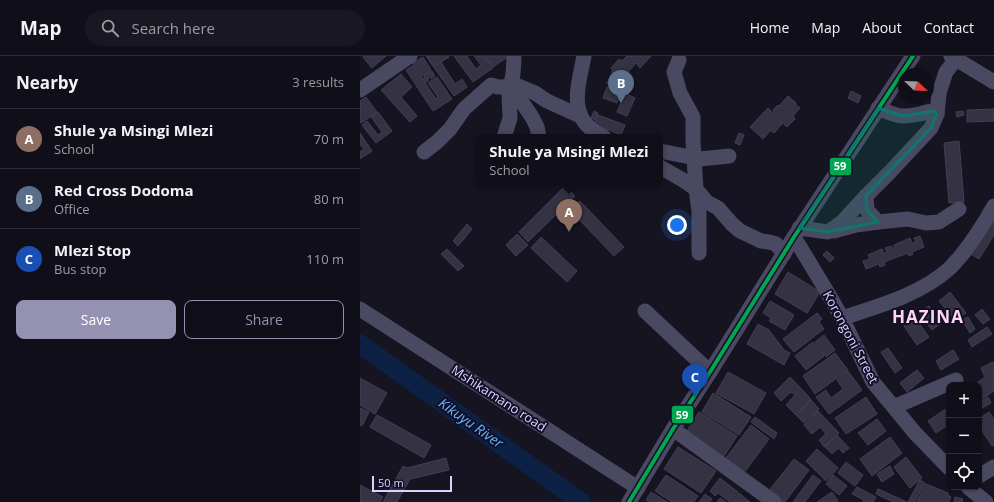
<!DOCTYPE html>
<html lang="en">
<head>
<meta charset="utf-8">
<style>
	:root { --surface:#100f19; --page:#191822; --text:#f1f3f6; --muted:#9c9ca2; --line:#302f38; --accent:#9591b1 }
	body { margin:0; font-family:"Open Sans",sans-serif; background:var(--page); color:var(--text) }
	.controls { position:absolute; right:12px; bottom:12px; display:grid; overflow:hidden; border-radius:8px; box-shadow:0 1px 3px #0004 }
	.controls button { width:36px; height:36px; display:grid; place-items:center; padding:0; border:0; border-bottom:1px solid var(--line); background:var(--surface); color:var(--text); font:20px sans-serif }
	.compass { position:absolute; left:538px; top:12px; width:36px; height:36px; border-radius:50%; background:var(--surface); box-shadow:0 1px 3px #0004; rotate:113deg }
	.scale { position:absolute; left:12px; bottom:10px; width:80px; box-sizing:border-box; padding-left:4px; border:2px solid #d9d4ff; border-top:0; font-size:11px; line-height:14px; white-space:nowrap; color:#d9d4ff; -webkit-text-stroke:3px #130f26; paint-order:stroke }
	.you { position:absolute; left:317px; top:169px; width:14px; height:14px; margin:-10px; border:3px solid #fff; border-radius:50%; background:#1a73e8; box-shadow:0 0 0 6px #1a73e833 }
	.badge { display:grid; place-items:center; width:26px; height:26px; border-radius:50%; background:var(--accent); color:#fff; font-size:13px; font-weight:700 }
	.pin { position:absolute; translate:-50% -33px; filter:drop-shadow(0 1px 2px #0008) }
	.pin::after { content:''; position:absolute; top:21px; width:14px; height:12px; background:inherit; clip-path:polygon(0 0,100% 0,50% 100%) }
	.popup { position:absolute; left:115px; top:78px; width:188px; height:52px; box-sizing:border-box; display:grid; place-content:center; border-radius:8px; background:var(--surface); filter:drop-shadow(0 1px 3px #0005); font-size:13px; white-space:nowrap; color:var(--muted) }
	.popup b { font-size:15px; color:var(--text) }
	.popup::after { content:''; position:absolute; left:50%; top:100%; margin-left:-8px; border:8px solid transparent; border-top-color:var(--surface) }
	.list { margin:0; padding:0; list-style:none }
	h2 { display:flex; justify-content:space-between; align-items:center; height:52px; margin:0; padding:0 16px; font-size:17px }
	h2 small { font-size:13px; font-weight:400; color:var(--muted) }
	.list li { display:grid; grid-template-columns:26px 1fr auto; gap:12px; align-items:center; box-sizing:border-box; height:60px; padding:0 16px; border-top:1px solid var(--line) }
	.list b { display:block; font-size:15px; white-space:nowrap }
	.list p { margin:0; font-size:13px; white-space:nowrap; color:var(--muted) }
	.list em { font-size:13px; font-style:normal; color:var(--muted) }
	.actions { display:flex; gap:8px; padding:12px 16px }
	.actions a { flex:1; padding:9px 0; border:1px solid var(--accent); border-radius:8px; text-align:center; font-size:14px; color:var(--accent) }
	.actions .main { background:var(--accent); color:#fff }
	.icon { flex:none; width:22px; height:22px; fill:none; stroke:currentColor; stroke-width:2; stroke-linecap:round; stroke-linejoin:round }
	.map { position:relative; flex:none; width:634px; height:446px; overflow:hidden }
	header { display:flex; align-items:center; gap:24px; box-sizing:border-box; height:56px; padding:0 20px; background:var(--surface); border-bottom:1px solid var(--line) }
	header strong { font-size:19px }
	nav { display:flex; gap:22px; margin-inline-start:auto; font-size:14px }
	.search { width:280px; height:36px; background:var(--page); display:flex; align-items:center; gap:10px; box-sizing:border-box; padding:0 14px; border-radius:22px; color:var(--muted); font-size:15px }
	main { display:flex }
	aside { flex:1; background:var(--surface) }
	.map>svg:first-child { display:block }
</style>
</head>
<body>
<header>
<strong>Map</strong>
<div class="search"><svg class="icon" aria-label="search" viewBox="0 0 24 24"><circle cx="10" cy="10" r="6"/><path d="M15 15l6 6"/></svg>Search here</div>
<nav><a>Home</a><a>Map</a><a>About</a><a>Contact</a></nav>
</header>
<main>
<aside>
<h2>Nearby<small>3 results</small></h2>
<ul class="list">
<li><span class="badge" style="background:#8d6e63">A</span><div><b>Shule ya Msingi Mlezi</b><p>School</p></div><em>70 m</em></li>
<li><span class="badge" style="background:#5c6f8a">B</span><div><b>Red Cross Dodoma</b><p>Office</p></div><em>80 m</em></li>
<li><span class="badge" style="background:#1a4fb4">C</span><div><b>Mlezi Stop</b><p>Bus stop</p></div><em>110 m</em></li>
</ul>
<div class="actions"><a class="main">Save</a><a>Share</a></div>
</aside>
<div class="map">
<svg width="634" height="446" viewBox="0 0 634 446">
	<rect width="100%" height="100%" fill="#161421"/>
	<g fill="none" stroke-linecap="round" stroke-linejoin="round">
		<path stroke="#0d2144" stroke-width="19" d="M0,288L221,446"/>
	</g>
	<g fill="#343243" stroke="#433f54">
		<path d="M4,0H26L12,12L3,1Z"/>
		<path d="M66,0H88L89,1L81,6L95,28L102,23L107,31L94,40Z"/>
		<path d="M70,0H89L74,11L68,2Z"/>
		<path d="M94,0H107L116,13L121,9L114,0H124L133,12L113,26Z"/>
		<path d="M125,0H149L133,11Z"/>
		<path d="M267,0H291L280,12L276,7L260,25L251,16L253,14L251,12L259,3L262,5Z"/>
		<path d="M63,1L71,14L61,21L63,23L65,22L64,20L72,15L75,20L71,23L70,21L67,22L69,24L65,27L76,43L78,41L68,27L77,21L92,43L73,55L46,14L54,9L53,7Z"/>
		<path d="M41,18L52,31L41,41L57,60L50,66L21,34Z"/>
		<path d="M252,20L256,24L250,30L246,27Z"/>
		<path d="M247,31L261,36L259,41L261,42L260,45L258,44L257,47L243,42Z"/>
		<path d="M491,35L501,40L498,47L488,42Z"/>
		<path d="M265,37L275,42L267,60L257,56Z"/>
		<path d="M428,40L436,47L435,48L440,52L433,60L435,63L427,71L420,65L422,68L414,77L411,74L403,83L390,71L408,52L413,57L414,55L413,54L418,49L419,50Z"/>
		<path d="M6,41L17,56L1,67L0,65V45Z"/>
		<path d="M634,53V65L607,66V54Z"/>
		<path d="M234,55L238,57L235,64L231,62Z"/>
		<path d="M603,55L604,59L597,61L596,56Z"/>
		<path d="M18,56L32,75L16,87L2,69L7,65L18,79L22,76L11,61Z"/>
		<path d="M238,59L265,69L261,79L234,68Z"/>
		<path d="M0,77L12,95L0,103V95V96L4,93L0,88Z"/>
		<path d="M379,77L384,79L380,89L375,87Z"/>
		<path d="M599,85L604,146L589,147L584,87Z"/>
		<path d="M205,130L215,140L168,186L159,176Z"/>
		<path d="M220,145L264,191L254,200L210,154Z"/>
		<path d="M634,157V179L619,203L609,197Z"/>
		<path d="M107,168L112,173L98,190L93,185Z"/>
		<path d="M157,178L168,189L156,200L146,189Z"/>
		<path d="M560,180L564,191L552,196L553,198L549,200L548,197L524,206L525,209L520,211L519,208L506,213L503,205L510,203L508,199L522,193L524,198L527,196L525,192L532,190L533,194L535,193L534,189L550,182L552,187L556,186L554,182Z"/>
		<path d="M181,181L217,215L207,226L171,192Z"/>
		<path d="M87,193L104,210L98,215L81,198Z"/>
		<path d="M467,195L474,202L470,206L463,199Z"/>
		<path d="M428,216L460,236L447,257L415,238Z"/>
		<path d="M590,236L606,257L595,265L579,245Z"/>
		<path d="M410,245L434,259L425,274L409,265L411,262L403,257Z"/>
		<path d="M569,250L581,267L572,274L559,257Z"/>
		<path d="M622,253L630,263L623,268L615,259Z"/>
		<path d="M457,257L462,263L459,266L464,273L434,296L423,283Z"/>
		<path d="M608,261L615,273L610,277L602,264Z"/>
		<path d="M555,262L569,281L557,289L544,270Z"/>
		<path d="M398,268L409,274L424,294L430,297L424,309L387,288Z"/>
		<path d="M627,271L632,278L612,291L608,284Z"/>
		<path d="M464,279L475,294L466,301L455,286Z"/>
		<path d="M453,286L464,300L446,314L435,300Z"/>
		<path d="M528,292L542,312L535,317L521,296Z"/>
		<path d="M593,294L599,303L581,314L576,305Z"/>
		<path d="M475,297L488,314L455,338L443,320Z"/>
		<path d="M633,306L634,308V335L619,345V329H614L625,321L621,312Z"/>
		<path d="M557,314L564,322L547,336L540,327Z"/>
		<path d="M488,315L502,334L469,358L456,341L466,334L471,342L483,333L477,324Z"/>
		<path d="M368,316L406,337L394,358L356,337Z"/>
		<path d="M430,321L451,343L436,359L426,349L435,339L431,336L421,345L414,337Z"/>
		<path d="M0,322L27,337L15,358L0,349Z"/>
		<path d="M353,337L391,361L379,379L342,356Z"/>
		<path d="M506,341L517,358L486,378L475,362Z"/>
		<path d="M628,341L631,347L619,354V347Z"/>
		<path d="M451,344L459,353L444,367L436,359Z"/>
		<path d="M589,351V368L576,377L568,365Z"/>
		<path d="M0,352L9,356L2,370L0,369Z"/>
		<path d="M458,355L479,377L464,391L459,384L466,378L460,371L452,378L444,369Z"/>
		<path d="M339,356L377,380L363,402L325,378Z"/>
		<path d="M629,356L634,363V389L632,390L620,372L622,371L619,367L622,365L620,362Z"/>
		<path d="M17,359L71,389L64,402L10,371Z"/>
		<path d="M395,361L417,377L414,383L391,366Z"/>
		<path d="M517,363L526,375L508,389L498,377Z"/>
		<path d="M391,369L409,383L384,417L365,403Z"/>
		<path d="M477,379L489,392L483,397L479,392L472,398L465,391Z"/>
		<path d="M530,381L542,397L512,420L500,403Z"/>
		<path d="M318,391L356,415L341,437L304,413Z"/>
		<path d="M457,393L478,412L466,425L446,405Z"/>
		<path d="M546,401L562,422L550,432L534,411Z"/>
		<path d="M86,402L89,414L50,423L37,446H23L43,410L47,412Z"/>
		<path d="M434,403L449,414L425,446H421L408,436Z"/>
		<path d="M486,406L503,419L495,430L478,417Z"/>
		<path d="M530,410L534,418L522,426L517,418Z"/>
		<path d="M306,419L338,440L334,446H312L295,435Z"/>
		<path d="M453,419L461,425L445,446H433Z"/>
		<path d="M473,419L487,430L479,439L466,428Z"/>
		<path d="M360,422L378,436L370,446L358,437L355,440L350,435Z"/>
		<path d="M560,424L565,427L555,446H548Z"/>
		<path d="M566,428L588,437V439L591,441L589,446H557Z"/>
		<path d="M0,429L23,441L20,446H0Z"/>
		<path d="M497,431L516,441L513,446H503L504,444L492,438Z"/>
		<path d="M518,433L547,446H533L516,438Z"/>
		<path d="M291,436L307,446H289L286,444Z"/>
		<path d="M472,436L478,445L476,446H457Z"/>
		<path d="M379,437L390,446H372Z"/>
		<path d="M345,438L352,443L350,446H339Z"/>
		<path d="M595,441L603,443L602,446H594Z"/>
		<path d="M360,442L366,446H357Z"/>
	</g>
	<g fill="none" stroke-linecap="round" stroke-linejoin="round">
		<g stroke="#4a4962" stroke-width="15">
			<path d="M224,0C218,32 206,64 244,81"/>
			<path d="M591,0L634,26"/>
			<path d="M319,4L314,16L320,37L333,61V85L336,133L339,155V197"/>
			<path d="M151,30L172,61L177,71L179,81"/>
			<path d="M0,34L50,0"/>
			<path d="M518,52C526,55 535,60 543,60C548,60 554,59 559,58C566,57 571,53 577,58"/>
			<path d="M144,81L150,62L149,37L153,18L154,2"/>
			<path d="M300,95L340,103L369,100"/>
			<path d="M64,96L77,86L90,73L104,53L131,29L138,31L158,30L175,37L187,45L220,60"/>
			<path d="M300,111L323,124L336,133L347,146L358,152L372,168L380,175L401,185L409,186L416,188L424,198"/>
			<path d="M506,140L507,154L518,166L548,163L566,167L579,166L599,153"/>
			<path d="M439,172L468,176L482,166L506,140L529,117L571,72L577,58L579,37L586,16L596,3"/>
			<path d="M474,175L496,169L518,166"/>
			<path d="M434,181L469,239L482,262L513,326L555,377L589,412"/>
			<path d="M0,253L278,432"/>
			<path d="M285,255L350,316"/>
			<path d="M482,262C519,250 560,239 590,212C593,209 596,205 600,201C613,185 624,168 634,150"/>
			<path d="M534,351L596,324"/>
			<path d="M313,373L414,446"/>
			<path d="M619,420L634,411"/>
			<path d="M608,431L615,437L626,446"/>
			<path d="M269,446L313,373L350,316L434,181L553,0"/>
		</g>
		<g stroke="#130f26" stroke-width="7">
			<path id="bus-1" d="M269,446L313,373L350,316L434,181L553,0"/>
		</g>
		<use href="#bus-1" stroke="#00a651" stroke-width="4"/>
	</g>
	<path fill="#0f766e" fill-opacity="0.2" stroke="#0f766e" stroke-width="3" stroke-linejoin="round" d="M518,52L543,60L574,55L577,58L571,72L506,140L507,154L518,166L468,176L439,172Z"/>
	<g text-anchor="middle" stroke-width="4" stroke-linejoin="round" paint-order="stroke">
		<g font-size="13" fill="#d9d4ff" stroke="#130f26">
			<text transform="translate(491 281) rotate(62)" y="5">Korongoni Street</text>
			<text transform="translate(139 342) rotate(33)" y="5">Mshikamano road</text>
		</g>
		<g font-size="14" font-style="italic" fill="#62b6ff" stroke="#130f26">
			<text transform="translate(111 367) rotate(35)" y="5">Kikuyu River</text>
		</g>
		<g font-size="17" font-weight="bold" letter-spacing="1" fill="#ffd6f0" stroke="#130f26">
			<text x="568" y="267">HAZINA</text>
		</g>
	</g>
	<g stroke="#130f26" stroke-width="1.5">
		<rect x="469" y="101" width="23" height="19" rx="4" fill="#00a651"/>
		<rect x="311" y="349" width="23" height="19" rx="4" fill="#00a651"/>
	</g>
	<g font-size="11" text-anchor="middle" font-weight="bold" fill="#fff">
		<text x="480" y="114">59</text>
		<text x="322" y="363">59</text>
	</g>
</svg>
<div class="controls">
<button>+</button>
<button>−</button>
<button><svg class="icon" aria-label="locate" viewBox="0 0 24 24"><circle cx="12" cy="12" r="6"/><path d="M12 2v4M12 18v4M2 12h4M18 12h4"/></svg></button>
</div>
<svg class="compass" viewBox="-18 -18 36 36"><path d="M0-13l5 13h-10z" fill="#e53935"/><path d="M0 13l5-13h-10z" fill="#9c9ca2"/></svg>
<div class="scale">50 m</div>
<div class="you"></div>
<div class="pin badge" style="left:209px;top:176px;background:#8d6e63">A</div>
<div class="popup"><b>Shule ya Msingi Mlezi</b>School</div>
<div class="pin badge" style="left:261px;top:47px;background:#5c6f8a">B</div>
<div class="pin badge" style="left:335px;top:341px;background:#1a4fb4">C</div>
</div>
</main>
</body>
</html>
